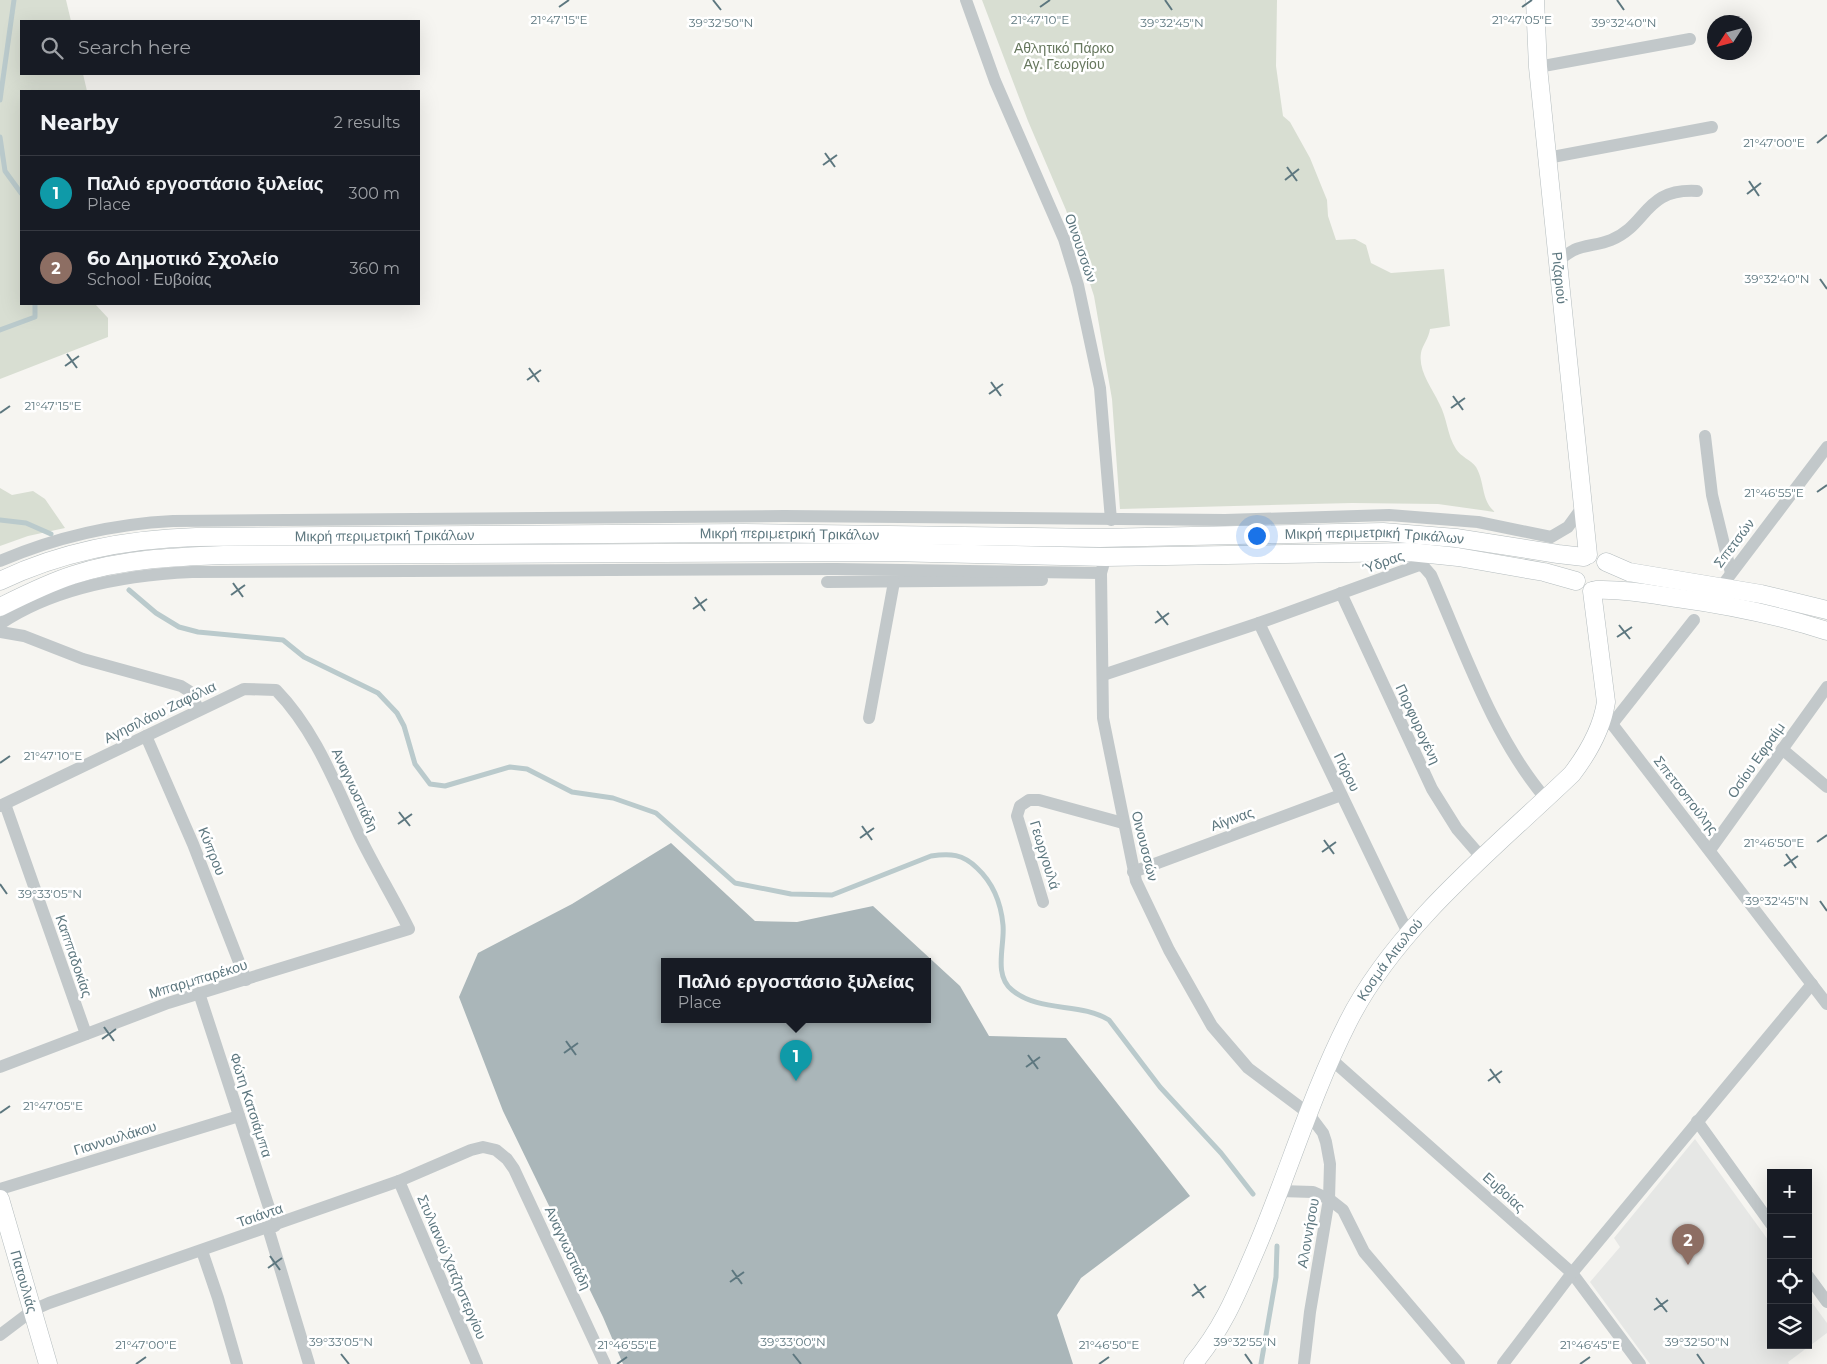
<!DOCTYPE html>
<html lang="en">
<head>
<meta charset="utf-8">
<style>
	:root { --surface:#171b24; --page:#20242c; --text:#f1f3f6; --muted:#9ea1a6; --line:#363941; --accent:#d93025 }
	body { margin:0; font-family:Montserrat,sans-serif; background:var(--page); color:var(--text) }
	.controls { position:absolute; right:15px; bottom:15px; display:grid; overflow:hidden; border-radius:0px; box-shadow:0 5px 20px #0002 }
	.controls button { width:45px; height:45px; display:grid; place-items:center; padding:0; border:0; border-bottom:1px solid var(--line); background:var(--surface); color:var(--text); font:25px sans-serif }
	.compass { position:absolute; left:1707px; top:15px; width:45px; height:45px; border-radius:50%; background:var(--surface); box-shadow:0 5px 20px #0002; rotate:234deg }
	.you { position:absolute; left:1256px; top:535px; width:18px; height:18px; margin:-12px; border:4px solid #fff; border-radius:50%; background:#1a73e8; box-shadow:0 0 0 8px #1a73e833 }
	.badge { display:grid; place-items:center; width:32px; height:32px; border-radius:50%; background:var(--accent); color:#fff; font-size:16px; font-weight:700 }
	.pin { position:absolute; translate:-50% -41px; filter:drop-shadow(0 1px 2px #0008) }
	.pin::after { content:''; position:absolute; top:26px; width:18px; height:15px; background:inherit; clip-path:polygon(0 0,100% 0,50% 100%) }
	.popup { position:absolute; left:661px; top:958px; width:270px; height:65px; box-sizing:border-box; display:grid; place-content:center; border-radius:0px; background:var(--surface); filter:drop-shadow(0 1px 4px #0005); font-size:16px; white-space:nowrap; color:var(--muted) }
	.popup b { font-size:19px; color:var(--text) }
	.popup::after { content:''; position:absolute; left:50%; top:100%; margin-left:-10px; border:10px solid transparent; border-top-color:var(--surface) }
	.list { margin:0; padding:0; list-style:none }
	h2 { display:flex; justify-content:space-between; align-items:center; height:65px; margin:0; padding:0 20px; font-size:21px }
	h2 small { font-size:16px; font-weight:400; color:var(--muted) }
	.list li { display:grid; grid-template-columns:32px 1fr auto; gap:15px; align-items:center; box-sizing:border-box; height:75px; padding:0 20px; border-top:1px solid var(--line) }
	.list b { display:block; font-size:19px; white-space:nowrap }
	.list p { margin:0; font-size:16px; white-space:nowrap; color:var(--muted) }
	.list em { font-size:16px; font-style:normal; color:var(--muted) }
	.icon { flex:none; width:28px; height:28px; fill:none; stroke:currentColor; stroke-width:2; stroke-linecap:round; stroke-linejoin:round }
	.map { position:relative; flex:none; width:1827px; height:1364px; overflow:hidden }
	.search { position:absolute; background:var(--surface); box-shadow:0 5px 20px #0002; left:20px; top:20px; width:400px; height:55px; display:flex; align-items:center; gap:12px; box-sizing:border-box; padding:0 18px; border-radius:0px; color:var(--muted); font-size:19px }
	.panel { position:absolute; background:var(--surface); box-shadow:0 5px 20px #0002; left:20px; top:90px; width:400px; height:215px; border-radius:0px }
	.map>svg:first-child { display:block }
</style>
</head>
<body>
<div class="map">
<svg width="1827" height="1364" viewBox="0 0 1827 1364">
	<rect width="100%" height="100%" fill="#f6f5f1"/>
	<path fill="#e6e7e5" d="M1695,1139L1771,1244V1345H1808V1297L1827,1323V1333L1788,1362L1789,1364H1650L1590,1282L1620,1247L1614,1238Z"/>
	<g fill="#d8ded2">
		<path d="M0,0H66L71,21H21V74H83L87,91H21V304H95L108,318V337L0,379Z"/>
		<path d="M982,0H1277L1276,66L1283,116L1290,122L1310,158L1327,200L1328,216L1336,240L1355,239L1366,245L1371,263L1391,273L1444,269L1450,326L1430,329C1429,338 1422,346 1421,353C1418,371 1432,388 1439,403C1447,417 1447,435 1456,449C1461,457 1471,460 1476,467C1485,482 1481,501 1495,512L1438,504L1352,503L1120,509L1112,399L1094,296L1066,210L1028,121Z"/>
		<path d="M0,488L12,495L33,491L45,499L65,528L28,536L0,546Z"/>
	</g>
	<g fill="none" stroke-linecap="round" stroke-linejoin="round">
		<g stroke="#bacacc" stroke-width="5">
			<path d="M0,100L14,0"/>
			<path d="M0,137L5,171L21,193"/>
			<path d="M0,330L35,317V304"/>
			<path d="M0,520L26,523L51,534"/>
			<path d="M129,590L156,613L179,627L198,632L283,640L304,657L378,693L397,713L404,726L415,764L430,784L445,786L510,767L527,769L572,792L613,798L656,813L735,883L791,894L832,895L931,856C950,853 963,854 977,868C993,883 1001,903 1003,925C1005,945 993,975 1012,990C1040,1013 1080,1002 1109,1020L1160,1087L1221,1153L1253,1194"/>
			<path d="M1261,1364L1276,1277L1277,1246"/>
		</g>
	</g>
	<path fill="#aab6b9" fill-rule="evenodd" d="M671,843L755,921L797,922L873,906L960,986L989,1036L1066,1038L1190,1196L1081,1278L1057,1315L1073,1364H623L603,1317L503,1111L459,997L478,953L572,904ZM665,962H927V1020H665Z"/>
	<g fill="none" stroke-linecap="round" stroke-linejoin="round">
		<g stroke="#b4bcbe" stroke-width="19">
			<g id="secondary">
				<path id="s1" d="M1535,0L1538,67L1588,555"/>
				<path d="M1606,562L1629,572L1761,594L1827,610"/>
				<path id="s2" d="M0,581C62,551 129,539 196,537L744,533L1100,538L1383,532L1456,538L1558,554L1584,557"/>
				<path d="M1596,590C1623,589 1650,594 1677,598C1728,605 1778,615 1827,631"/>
				<path d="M0,607C24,595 48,583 73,575C122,559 173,557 224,555L888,552L1106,557L1410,552L1458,557L1544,572L1576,581"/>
				<path id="s3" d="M0,1199L48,1364"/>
				<path id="s4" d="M1193,1364C1224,1327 1237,1293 1256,1249C1288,1174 1311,1095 1348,1022C1396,926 1496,847 1572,774C1588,753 1602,729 1606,702L1592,591"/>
			</g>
		</g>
		<g stroke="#c2c8ca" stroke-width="12">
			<path d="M966,0L995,81L1064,239L1078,285L1100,388L1111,520"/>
			<path d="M1538,67L1690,39"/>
			<path d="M1547,158L1712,127"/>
			<path d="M1558,261C1563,257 1568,253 1574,250C1585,245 1599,245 1611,240C1648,225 1644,188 1697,191"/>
			<path d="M1705,436L1712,495L1731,573"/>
			<path d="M0,561C54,538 114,524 173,521L784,516L1225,520L1389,515L1478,522L1551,537L1568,527L1584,505"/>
			<path d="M1103,566L1101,573L1103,718L1136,881L1169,950L1212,1026L1248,1068L1308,1113L1323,1133L1326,1142L1330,1164L1329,1199L1310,1312L1304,1364"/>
			<path d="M827,582L1042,580"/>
			<path d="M1721,587L1827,447"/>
			<path d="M1341,593L1432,789L1457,829L1483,859"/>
			<path d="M1259,623L1409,935"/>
			<path d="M0,624C55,587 128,575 192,572L836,569L1101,573"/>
			<path d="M0,632L24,636L83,659L181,686L189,691L199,710"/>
			<path d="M1103,675L1259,623L1419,565L1424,567L1431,575C1464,650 1493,737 1546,799"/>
			<path d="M869,718L894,582"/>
			<path d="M1604,724H1612L1694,620"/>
			<path d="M1612,724L1827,1004"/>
			<path d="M146,736L193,844L246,980"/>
			<path d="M1782,749L1827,787"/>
			<path d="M5,804L86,1034"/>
			<path d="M0,806L244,689L276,690C317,732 337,789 362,841C377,871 394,899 409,929L168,1003L0,1067"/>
			<path d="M1710,850L1827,687"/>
			<path d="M1133,872L1341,795"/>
			<path d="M1043,902L1017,816L1020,806L1029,800H1039L1123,823"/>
			<path d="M199,993L275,1226"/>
			<path d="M1331,1059L1572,1273L1640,1364"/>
			<path d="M1697,1121L1771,1224"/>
			<path d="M399,1181L477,1364"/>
			<path d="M0,1189L239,1116"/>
			<path d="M1280,1191L1313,1192L1329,1199L1343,1210L1364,1252L1459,1364"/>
			<path d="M268,1228L309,1364"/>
			<path d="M202,1251L218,1298L237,1364"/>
			<path d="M1808,1276L1827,1302"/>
			<path d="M0,1335L33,1310L49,1303L399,1181L471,1150L483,1147L496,1150L507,1159L514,1169L605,1364"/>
			<path d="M1503,1364L1572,1273L1812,984"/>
		</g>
		<use href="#secondary" stroke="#fff" stroke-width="18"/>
	</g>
	<path fill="none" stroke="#5d777f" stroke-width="2" d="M713,0L721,10M1165,0L1172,10M1617,0L1624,10M559,7L569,0M1040,7L1050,0M1522,7L1532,0M1817,143L1827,135M825,153L835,167M823,165L837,155M1287,167L1297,181M1285,180L1299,169M1749,181L1759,196M1747,194L1761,183M1820,279L1827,289M67,354L77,368M65,366L79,356M529,368L539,382M527,380L541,370M991,382L1001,396M989,394L1003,384M1453,396L1463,410M1451,408L1465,398M0,413L10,406M1817,492L1827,485M233,583L243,597M231,595L245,585M695,597L705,611M693,609L707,599M1157,611L1168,625M1155,623L1169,613M1619,625L1630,639M1617,637L1632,627M0,763L10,756M399,812L410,826M398,824L412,814M862,826L872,840M860,838L874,828M1324,840L1334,854M1817,842L1827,835M1322,852L1336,842M1786,854L1796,868M1784,866L1798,856M0,884L7,894M1820,901L1827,911M104,1027L114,1041M102,1039L116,1029M566,1041L576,1055M564,1053L578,1043M1028,1055L1038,1069M1026,1067L1040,1057M1490,1069L1500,1083M1488,1081L1502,1071M0,1113L10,1106M270,1256L280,1270M268,1268L282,1258M732,1270L742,1284M730,1282L744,1272M1194,1284L1204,1298M1192,1296L1206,1286M1656,1298L1667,1312M1654,1310L1668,1300M341,1354L349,1364M793,1354L801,1364M1245,1354L1252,1364M1697,1354L1704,1364M136,1364L146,1357M617,1364L627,1357M1099,1364L1109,1357M1580,1364L1590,1357"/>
	<g text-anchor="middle" stroke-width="5" stroke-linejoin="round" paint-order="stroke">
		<g font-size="14" fill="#66775d" stroke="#fff">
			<text x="1064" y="53">Αθλητικό Πάρκο<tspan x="1064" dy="16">Αγ. Γεωργίου</tspan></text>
		</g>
		<g font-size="14" fill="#5d777f" stroke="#fff">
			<text transform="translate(1081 248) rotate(71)" y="5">Οινουσσών</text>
			<text dy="5" stroke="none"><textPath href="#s1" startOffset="279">Ριζαριού</textPath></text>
			<text dy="5" stroke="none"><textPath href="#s2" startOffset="796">Μικρή περιμετρική Τρικάλων</textPath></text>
			<text dy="5" stroke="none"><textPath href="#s2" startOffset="391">Μικρή περιμετρική Τρικάλων</textPath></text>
			<text dy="5" stroke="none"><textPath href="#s2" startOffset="1381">Μικρή περιμετρική Τρικάλων</textPath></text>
			<text transform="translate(1734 543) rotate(-53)" y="5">Σπετσών</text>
			<text transform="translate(1383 562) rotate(-20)" y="5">Ύδρας</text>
			<text transform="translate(160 712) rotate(-26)" y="5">Αγησιλάου Ζαφόλια</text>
			<text transform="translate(1418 724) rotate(65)" y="5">Πορφυρογένη</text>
			<text transform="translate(1756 760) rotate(-55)" y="5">Οσίου Εφραίμ</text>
			<text transform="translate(1347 772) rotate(64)" y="5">Πόρου</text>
			<text transform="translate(355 790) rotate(65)" y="5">Αναγνωστιάδη</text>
			<text transform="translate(1686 795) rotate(52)" y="5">Σπετσοπούλης</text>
			<text transform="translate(1232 819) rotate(-20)" y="5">Αίγινας</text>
			<text transform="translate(1145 846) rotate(76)" y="5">Οινουσσών</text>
			<text transform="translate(212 851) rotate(68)" y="5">Κύπρου</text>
			<text transform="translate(1045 855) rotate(73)" y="5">Γεωργουλά</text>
			<text transform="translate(74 956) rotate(71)" y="5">Καππαδοκίας</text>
			<text dy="5" stroke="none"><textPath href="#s4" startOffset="452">Κοσμά Αιτωλού</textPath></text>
			<text transform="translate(198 979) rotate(-17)" y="5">Μπαρμπαρέκου</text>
			<text transform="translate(251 1105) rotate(72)" y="5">Φώτη Κατσιάμπα</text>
			<text transform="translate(115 1138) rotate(-17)" y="5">Γιαννουλάκου</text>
			<text transform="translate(1504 1192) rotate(42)" y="5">Ευβοίας</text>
			<text transform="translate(260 1215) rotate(-19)" y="5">Τσιάντα</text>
			<text transform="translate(1308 1233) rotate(-80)" y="5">Αλοννήσου</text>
			<text transform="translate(568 1248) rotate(65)" y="5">Αναγνωστιάδη</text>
			<text transform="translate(452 1267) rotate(67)" y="5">Στυλιανού Χατζηστεργίου</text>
			<text dy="5" stroke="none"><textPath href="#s3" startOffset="86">Πατουλιάς</textPath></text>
		</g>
	</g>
	<g font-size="12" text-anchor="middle" fill="#5d777f" stroke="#fff" stroke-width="5" stroke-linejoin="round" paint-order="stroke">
		<text x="559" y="24">21°47'15"E</text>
		<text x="1040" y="24">21°47'10"E</text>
		<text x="1522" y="24">21°47'05"E</text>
		<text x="721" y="27">39°32'50"N</text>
		<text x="1172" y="27">39°32'45"N</text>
		<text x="1624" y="27">39°32'40"N</text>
		<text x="1774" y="147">21°47'00"E</text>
		<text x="1777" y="283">39°32'40"N</text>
		<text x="53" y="410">21°47'15"E</text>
		<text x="1774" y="497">21°46'55"E</text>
		<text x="53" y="760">21°47'10"E</text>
		<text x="1774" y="847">21°46'50"E</text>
		<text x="50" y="898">39°33'05"N</text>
		<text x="1777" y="905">39°32'45"N</text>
		<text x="53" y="1110">21°47'05"E</text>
		<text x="341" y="1346">39°33'05"N</text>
		<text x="793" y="1346">39°33'00"N</text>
		<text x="1245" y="1346">39°32'55"N</text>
		<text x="1697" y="1346">39°32'50"N</text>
		<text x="146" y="1349">21°47'00"E</text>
		<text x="627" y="1349">21°46'55"E</text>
		<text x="1109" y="1349">21°46'50"E</text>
		<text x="1590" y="1349">21°46'45"E</text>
	</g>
</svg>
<div class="controls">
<button>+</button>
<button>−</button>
<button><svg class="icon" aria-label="locate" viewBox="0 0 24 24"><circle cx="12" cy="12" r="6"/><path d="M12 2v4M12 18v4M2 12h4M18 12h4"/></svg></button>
<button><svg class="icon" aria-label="layers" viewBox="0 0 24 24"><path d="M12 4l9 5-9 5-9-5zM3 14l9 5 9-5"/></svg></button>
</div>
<svg class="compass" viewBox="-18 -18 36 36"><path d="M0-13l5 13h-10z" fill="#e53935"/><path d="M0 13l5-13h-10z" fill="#9ea1a6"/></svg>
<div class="you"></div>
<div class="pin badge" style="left:796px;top:1081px;background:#0f9aa8">1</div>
<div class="popup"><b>Παλιό εργοστάσιο ξυλείας</b>Place</div>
<div class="pin badge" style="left:1688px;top:1265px;background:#8d6e63">2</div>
<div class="search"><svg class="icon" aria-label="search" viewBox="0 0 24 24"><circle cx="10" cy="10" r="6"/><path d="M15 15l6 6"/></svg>Search here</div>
<section class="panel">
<h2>Nearby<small>2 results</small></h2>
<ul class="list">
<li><span class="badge" style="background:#0f9aa8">1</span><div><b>Παλιό εργοστάσιο ξυλείας</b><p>Place</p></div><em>300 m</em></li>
<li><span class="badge" style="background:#8d6e63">2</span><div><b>6ο Δημοτικό Σχολείο</b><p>School · Ευβοίας</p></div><em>360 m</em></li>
</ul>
</section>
</div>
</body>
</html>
